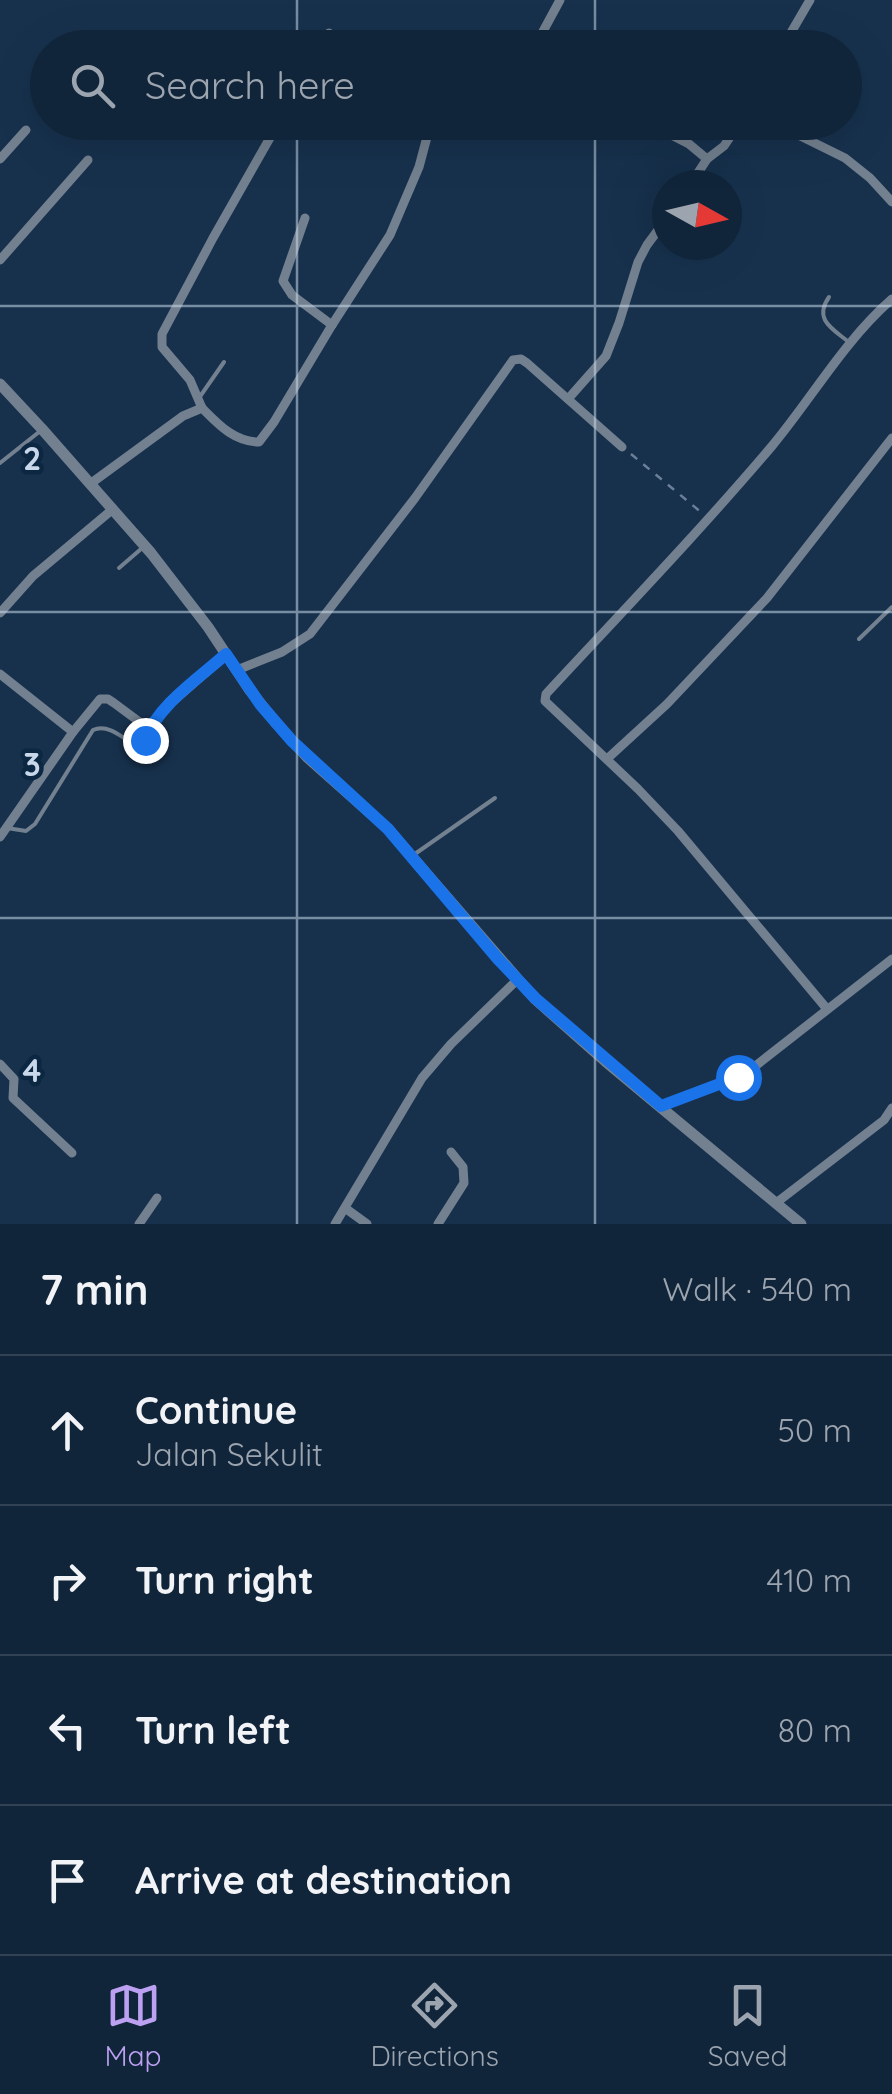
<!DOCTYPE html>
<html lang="en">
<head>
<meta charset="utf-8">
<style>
	:root { --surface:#11253a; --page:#1a2d42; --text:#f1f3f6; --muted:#9ca5af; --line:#304254; --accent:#bca0f2 }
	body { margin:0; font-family:Quicksand,sans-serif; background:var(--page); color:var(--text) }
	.compass { position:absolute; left:652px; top:170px; width:90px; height:90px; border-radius:50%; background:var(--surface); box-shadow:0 10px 40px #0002; rotate:98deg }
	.stop { position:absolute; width:30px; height:30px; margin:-22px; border:8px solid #1a73e8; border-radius:50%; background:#fff }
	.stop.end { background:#1a73e8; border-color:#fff; box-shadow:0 2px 10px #0008 }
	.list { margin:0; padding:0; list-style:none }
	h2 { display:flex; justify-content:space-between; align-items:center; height:130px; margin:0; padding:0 40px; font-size:42px }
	h2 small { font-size:32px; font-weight:400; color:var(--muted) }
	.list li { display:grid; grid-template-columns:65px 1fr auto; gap:30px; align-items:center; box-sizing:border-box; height:150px; padding:0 40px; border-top:2px solid var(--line) }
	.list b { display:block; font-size:38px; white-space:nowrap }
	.list p { margin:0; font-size:32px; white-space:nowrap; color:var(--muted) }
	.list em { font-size:32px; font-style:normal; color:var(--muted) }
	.icon { flex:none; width:55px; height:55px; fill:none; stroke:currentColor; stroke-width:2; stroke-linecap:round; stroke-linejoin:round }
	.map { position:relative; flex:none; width:892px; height:1224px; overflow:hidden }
	.search { position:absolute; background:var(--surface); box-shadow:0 10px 40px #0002; left:30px; right:30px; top:30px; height:110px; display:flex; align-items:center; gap:25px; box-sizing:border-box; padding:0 35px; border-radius:55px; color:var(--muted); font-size:38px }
	.sheet { height:730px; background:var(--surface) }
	nav { display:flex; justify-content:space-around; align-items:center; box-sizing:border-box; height:140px; border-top:2px solid var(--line); background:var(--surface); font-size:28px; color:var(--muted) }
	nav a { display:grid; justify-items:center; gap:5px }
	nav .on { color:var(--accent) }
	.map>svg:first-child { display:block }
</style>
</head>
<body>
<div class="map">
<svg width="892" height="1224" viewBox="0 0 892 1224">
	<rect width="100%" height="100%" fill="#17314d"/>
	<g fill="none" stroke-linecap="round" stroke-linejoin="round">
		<path stroke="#6b8098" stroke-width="2.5" stroke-dasharray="8 8" stroke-linecap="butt" d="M631,454L702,513"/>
		<g stroke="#73808f" stroke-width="4">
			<path d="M829,297C813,320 833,329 850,343"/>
			<path d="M199,398L224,362"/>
			<path d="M0,463L39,432"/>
			<path d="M119,568L141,549"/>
			<path d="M859,639L892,607"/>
			<path d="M7,828L26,831L35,824L93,730C108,723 123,738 136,746H141L149,729"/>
			<path d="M412,856L495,798"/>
		</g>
		<g stroke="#73808f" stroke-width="9">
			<path d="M321,48L329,33"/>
			<path d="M449,48L456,37L469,35L502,48"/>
			<path d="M534,48L560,0"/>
			<path d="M782,48L810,0"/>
			<path d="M646,122L689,144L707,159"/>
			<path d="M772,122L845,158L870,178L892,202"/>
			<path d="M0,159L26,130"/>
			<path d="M690,185L707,159L724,146L740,122"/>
			<path d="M305,218L283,281L292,295L332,325"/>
			<path d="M0,260L88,160"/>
			<path d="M568,399L606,356L619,323L638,262L647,245L667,218"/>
			<path d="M202,408L190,380L162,347V334L213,238L279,122"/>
			<path d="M90,484L183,416L202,408C218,424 234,442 259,442L274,422L332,325L390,235L419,167L431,122"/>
			<path d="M0,613L33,576L113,509"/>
			<path d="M237,670L282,652L310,634L415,498L513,360L521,359L527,363L622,447"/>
			<path d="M0,674L73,732"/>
			<path d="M607,759L667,704L767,598L892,438"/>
			<path d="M0,837L73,732L100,699H108L114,703L149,729L171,703L226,655"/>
			<path d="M827,1009L678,831L638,789L545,701L546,694C622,612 699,532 772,446C812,398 844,341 892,299"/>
			<path d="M0,1064L14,1079L13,1098L72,1153"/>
			<path d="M661,1107L749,1071L892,959"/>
			<path d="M776,1203L884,1120L892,1108"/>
			<path d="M345,1208L367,1224"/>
			<path d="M139,1224L157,1198"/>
			<path d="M335,1224L422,1078L451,1044L517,980"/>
			<path d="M438,1224L464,1183L463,1167L451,1152"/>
		</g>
		<path stroke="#73808f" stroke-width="11" d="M0,384L42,429L151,553L208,627L249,689L276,723L308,758L388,829L535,999L605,1061L801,1224"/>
	</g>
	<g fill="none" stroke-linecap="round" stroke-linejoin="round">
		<path stroke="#1a73e8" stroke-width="12" d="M145,740C158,705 198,679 226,654L260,704L292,741L388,829L498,959L535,998L661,1106L738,1077"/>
	</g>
	<path fill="none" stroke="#c8d8ea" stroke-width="2.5" stroke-opacity="0.55" d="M297,0V48M595,0V48M297,122V1224M595,122V1224M0,306H892M0,612H892M0,918H892"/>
	<g font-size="32" text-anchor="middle" font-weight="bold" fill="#c8d8ea" stroke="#0c2742" stroke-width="9" stroke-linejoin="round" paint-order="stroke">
		<text x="32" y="470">2</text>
		<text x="32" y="776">3</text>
		<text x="32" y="1082">4</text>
	</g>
</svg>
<svg class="compass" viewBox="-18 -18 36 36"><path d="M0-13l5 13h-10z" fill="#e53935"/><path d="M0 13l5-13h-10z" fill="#9ca5af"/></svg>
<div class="stop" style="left:738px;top:1077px"></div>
<div class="stop end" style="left:145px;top:740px"></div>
<div class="search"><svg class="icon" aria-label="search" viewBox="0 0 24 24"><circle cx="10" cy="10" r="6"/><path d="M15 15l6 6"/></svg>Search here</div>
</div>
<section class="sheet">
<h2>7 min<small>Walk · 540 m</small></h2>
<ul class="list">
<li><svg class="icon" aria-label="ahead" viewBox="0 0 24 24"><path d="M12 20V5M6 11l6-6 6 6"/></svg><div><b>Continue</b><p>Jalan Sekulit</p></div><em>50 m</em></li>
<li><svg class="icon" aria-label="right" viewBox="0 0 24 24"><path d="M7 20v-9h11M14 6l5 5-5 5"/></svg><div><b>Turn right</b></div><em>410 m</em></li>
<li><svg class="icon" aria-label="left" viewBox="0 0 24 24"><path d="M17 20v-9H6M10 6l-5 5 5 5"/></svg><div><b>Turn left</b></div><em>80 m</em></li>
<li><svg class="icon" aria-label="arrive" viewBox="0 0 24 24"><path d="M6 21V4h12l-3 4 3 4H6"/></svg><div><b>Arrive at destination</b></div></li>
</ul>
</section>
<nav>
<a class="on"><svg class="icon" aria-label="map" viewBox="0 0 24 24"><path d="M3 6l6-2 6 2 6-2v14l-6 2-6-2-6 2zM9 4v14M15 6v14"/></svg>Map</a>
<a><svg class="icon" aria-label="directions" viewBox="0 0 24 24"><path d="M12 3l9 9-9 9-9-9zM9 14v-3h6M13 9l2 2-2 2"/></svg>Directions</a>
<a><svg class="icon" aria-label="saved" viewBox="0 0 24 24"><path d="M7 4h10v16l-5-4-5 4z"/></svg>Saved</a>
</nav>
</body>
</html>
